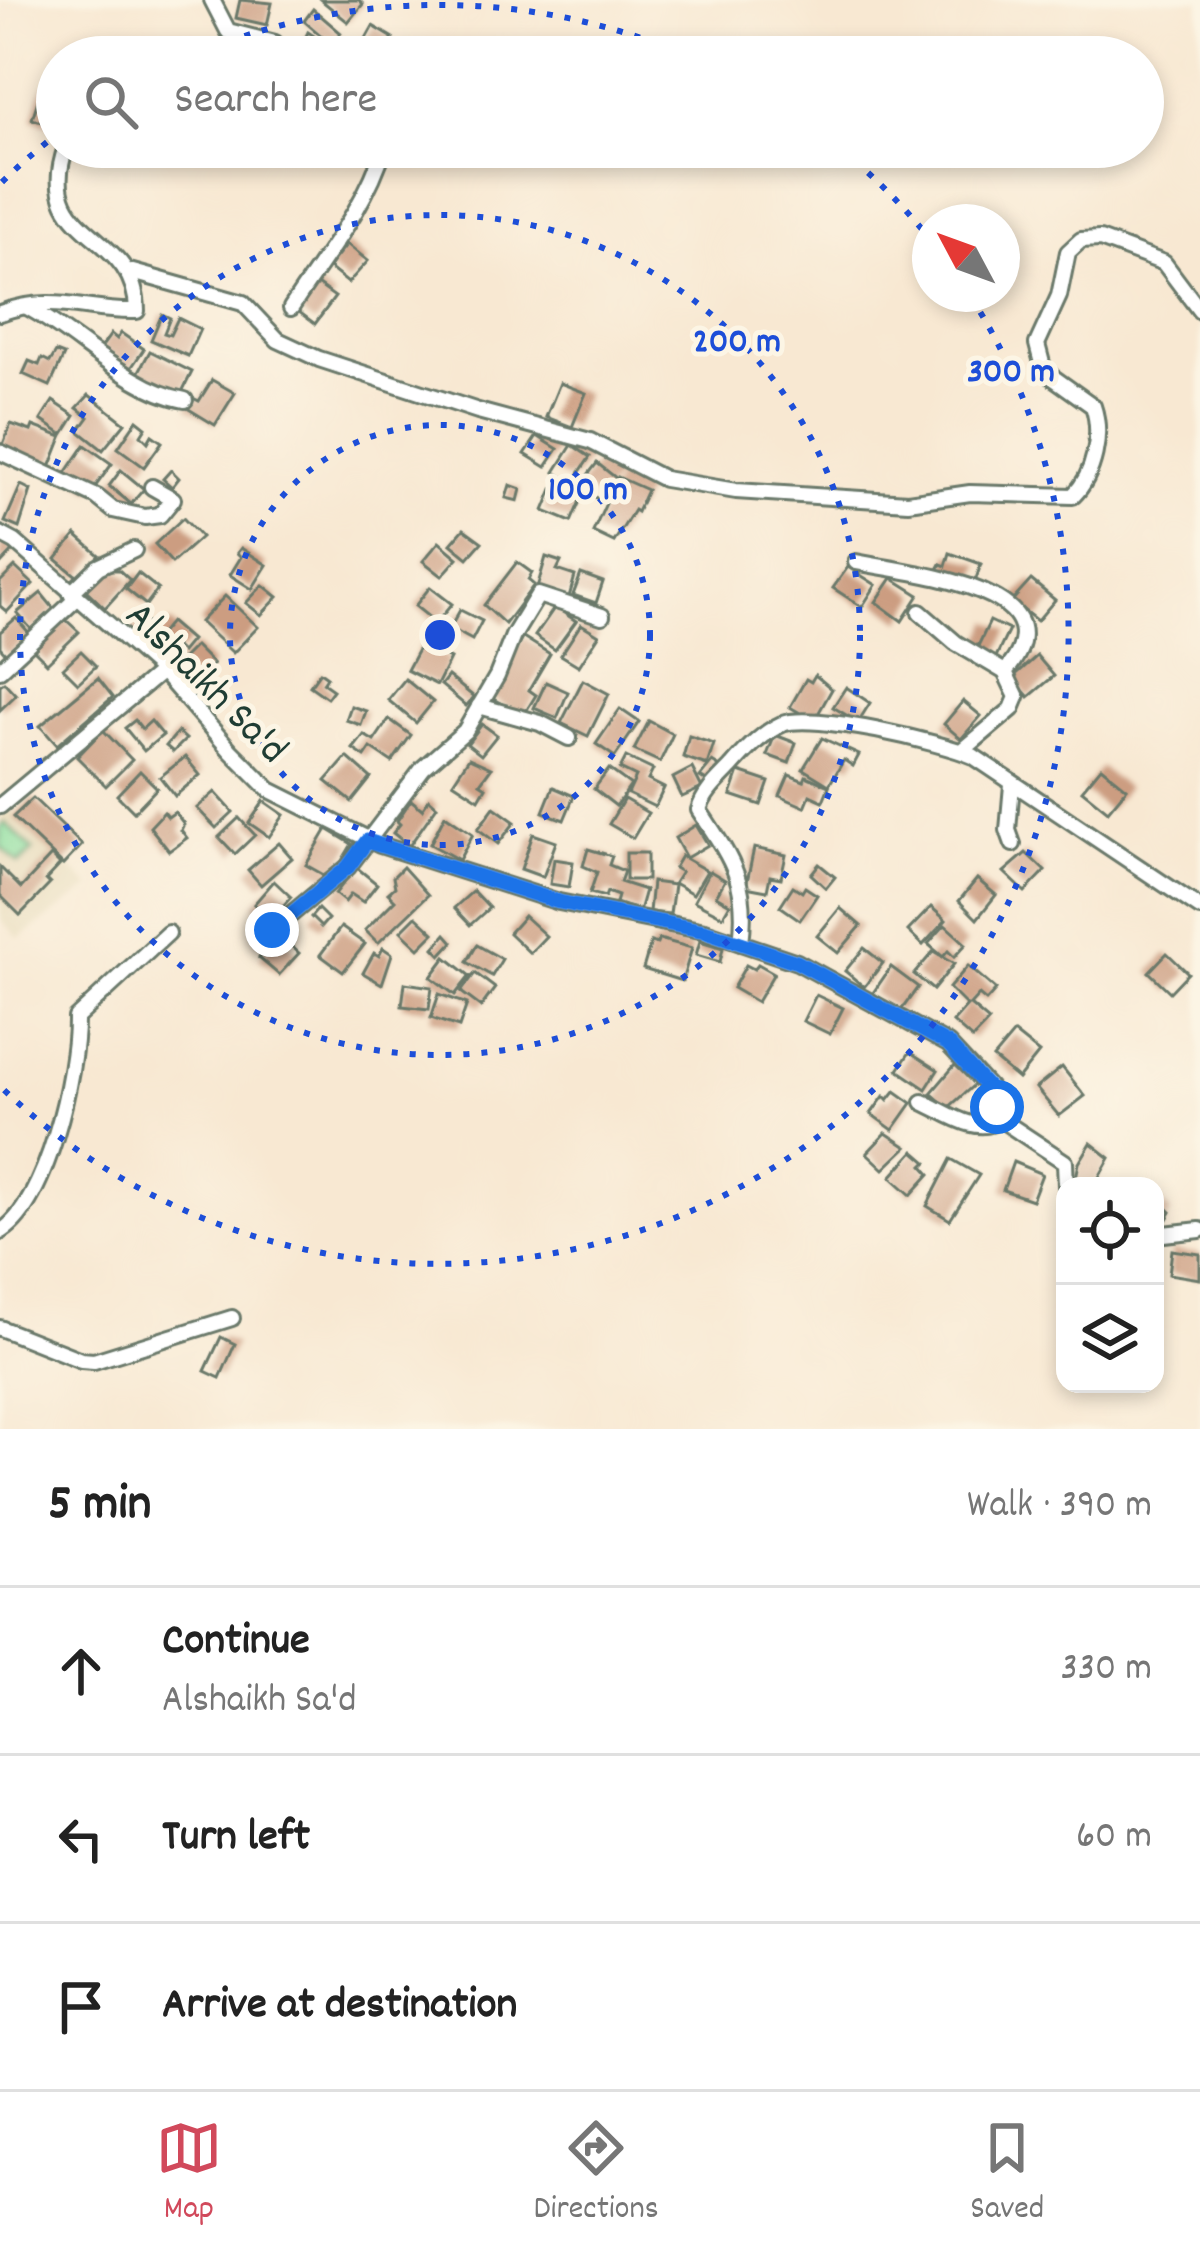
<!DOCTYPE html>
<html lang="en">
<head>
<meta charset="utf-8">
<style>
	:root { --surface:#fff; --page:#f2f2f2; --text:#222; --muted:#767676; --line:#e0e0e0; --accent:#d1495b }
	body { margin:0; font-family:Dekko,sans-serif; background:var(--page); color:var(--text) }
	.controls { position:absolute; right:36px; bottom:36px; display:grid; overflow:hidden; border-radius:24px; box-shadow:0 6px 18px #0003 }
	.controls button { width:108px; height:108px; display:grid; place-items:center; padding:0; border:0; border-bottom:3px solid var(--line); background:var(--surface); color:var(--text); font:60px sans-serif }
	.compass { position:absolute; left:912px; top:204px; width:108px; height:108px; border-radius:50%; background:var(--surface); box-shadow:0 6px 18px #0003; rotate:311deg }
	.stop { position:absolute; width:36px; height:36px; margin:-27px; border:9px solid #1a73e8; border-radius:50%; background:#fff }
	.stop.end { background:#1a73e8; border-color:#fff; box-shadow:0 3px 12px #0008 }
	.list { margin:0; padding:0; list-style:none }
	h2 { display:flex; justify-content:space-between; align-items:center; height:156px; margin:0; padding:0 48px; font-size:51px }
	h2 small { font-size:39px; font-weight:400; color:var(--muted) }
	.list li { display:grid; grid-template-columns:78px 1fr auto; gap:36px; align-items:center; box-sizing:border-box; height:168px; padding:0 48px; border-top:3px solid var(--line) }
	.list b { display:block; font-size:45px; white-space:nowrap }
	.list p { margin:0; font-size:39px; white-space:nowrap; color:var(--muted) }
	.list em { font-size:39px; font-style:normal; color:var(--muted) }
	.icon { flex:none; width:66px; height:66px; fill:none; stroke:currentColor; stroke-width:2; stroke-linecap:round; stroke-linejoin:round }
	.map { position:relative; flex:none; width:1200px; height:1429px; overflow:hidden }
	.search { position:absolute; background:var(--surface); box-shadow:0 6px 18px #0003; left:36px; right:36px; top:36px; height:132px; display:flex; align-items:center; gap:30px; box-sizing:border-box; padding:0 42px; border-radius:66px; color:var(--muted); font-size:45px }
	.sheet { height:660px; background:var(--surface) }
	nav { display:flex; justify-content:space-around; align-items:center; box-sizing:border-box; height:168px; border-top:3px solid var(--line); background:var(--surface); font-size:33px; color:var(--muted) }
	nav a { display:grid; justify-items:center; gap:6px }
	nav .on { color:var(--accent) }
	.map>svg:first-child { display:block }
</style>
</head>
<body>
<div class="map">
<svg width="1200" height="1429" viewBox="0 0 1200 1429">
	<rect width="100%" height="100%" fill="#fcf5e5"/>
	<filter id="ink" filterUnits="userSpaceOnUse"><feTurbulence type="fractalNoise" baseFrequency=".00833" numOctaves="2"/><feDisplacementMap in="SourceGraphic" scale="24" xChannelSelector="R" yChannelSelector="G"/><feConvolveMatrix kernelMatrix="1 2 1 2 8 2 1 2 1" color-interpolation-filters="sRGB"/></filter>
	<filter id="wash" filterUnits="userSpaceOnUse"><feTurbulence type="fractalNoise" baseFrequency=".004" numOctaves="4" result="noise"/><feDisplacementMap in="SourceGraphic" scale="48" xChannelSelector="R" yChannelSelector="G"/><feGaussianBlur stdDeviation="2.7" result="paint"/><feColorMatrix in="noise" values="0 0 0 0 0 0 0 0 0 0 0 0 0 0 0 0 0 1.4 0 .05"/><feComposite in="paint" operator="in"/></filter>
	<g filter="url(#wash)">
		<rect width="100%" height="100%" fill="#f8e8d2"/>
		<path fill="#e7daba" d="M0,801L91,887L19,939L0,919Z"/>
		<path fill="#8ddfa0" stroke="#568e6a" stroke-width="3" d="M5,823L33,850L19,864L0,846V828Z"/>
		<g id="blocks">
			<g fill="#cc9d81">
				<path d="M240,0L272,3L267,25L236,18Z"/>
				<path d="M321,0H359L363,4L348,22Z"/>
				<path d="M313,9L341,33L332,45L304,21Z"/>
				<path d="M373,26L393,38L383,56L363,44Z"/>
				<path d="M308,32L336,51L332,57H296Z"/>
				<path d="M43,85L57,89V127L32,119Z"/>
				<path d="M347,244L368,261L348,283L328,267Z"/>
				<path d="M314,282L335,297L315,324L295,309Z"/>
				<path d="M162,314L170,318L164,333L170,335L178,318L200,329L188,356L151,340Z"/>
				<path d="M121,333L144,349L131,368L101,348L111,334L117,339Z"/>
				<path d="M150,351L192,372L180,396L137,375Z"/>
				<path d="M56,352L64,355L50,386L23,374L29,361L39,365L42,358L50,362Z"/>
				<path d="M212,380L235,393L215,425L187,408L193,398L199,401Z"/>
				<path d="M560,383L586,393L572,427L546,417Z"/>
				<path d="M89,395L125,423L103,450L79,431L89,417L77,408Z"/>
				<path d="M53,401L75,416L63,435L41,420Z"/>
				<path d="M137,420L146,427L141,435L148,442L152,435L162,442L144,467L118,448Z"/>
				<path d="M11,424L31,431L33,426L62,437L49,470L0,452Z"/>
				<path d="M537,436L558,449L546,467L525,454Z"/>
				<path d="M85,445L112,464L92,491L66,473Z"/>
				<path d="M572,445L590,457L575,479L570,476L568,481L555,472Z"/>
				<path d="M597,463L616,478L600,501L580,485Z"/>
				<path d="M121,470L144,489L131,504L109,486Z"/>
				<path d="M171,470L179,478L172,487L163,479Z"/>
				<path d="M618,477L647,490L637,512L634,510L614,542L593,532Z"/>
				<path d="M21,485L31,490L19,528L5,522Z"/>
				<path d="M510,485L521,489L518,501L506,498Z"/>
				<path d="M553,489L580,501L571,522L544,511Z"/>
				<path d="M183,518L201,537L172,563L155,544Z"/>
				<path d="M464,529L482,542L468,558L451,544Z"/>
				<path d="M76,535L99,555L79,578L56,559Z"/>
				<path d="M0,542L15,549L0,565Z"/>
				<path d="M439,542L458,558L442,576L423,561Z"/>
				<path d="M241,548L267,565L252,589L230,575L241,557L237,553Z"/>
				<path d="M950,553L981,564L974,585L936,573L941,564L946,566Z"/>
				<path d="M546,557L561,562L557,570L575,576L569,597L537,588Z"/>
				<path d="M517,562L532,573L528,580L534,585L505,624L484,605Z"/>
				<path d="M15,567L33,584L7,612L0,606V582Z"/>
				<path d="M848,567L876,585L862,607L833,588Z"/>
				<path d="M105,570H119L130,580L105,608L86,590Z"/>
				<path d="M138,573L158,589L146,605L126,589Z"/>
				<path d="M581,574L603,582L596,603L573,595Z"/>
				<path d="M892,578L919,595L902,621L876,602Z"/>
				<path d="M1031,580L1055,600L1037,621L1012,601Z"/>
				<path d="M263,585L278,597L261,615L246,603Z"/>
				<path d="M430,587L452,604L436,623L415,606Z"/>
				<path d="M41,593L55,610L32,630L17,613Z"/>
				<path d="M225,596L258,627L233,653L200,622Z"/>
				<path d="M555,607L576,621L555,650L535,636Z"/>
				<path d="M460,610L482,621L472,640L450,628Z"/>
				<path d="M16,618L31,635L7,655L0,647V632Z"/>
				<path d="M65,619L79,632L47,663L34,650Z"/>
				<path d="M144,620L152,628L140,640L132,632Z"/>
				<path d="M990,621L1009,630L996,657L977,648Z"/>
				<path d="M170,622L191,640L181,652L174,645L166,654L153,642Z"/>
				<path d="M581,624L599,635L579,666L561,655Z"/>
				<path d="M523,637L550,654L529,690L536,695L523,716L488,696Z"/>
				<path d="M421,644L450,659L437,685L407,670Z"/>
				<path d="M195,646L213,664L196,681L178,663Z"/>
				<path d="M81,651L96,666L78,683L63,668Z"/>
				<path d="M1037,656L1054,676L1029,697L1012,678Z"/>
				<path d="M320,672L327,677L323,683L333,690L327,698L310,686Z"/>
				<path d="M815,675L832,689L814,721L790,707L806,679L811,682Z"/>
				<path d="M448,676L474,697L466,706L441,685Z"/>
				<path d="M98,678L113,697L57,745L40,726Z"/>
				<path d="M405,679L433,702L416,723L388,700Z"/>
				<path d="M583,680L609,694L588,736L561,723Z"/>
				<path d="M4,682L16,695L0,710V685Z"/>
				<path d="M546,682L568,692L557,718L534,708Z"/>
				<path d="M846,687L870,703L858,722L833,707Z"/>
				<path d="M963,701L981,716L961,739L944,724Z"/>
				<path d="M351,706L366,711L361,725L346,720Z"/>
				<path d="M620,709L639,722L615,757L596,744Z"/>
				<path d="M389,719L411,735L392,762L371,748L365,757L353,749L364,735L374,741Z"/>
				<path d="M135,720L142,729L151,721L163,735L144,751L125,728Z"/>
				<path d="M649,721L673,734L660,762L634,750Z"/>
				<path d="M482,724L497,735L481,755L467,744Z"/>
				<path d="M103,730L132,760L106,786L77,757Z"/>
				<path d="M178,732L186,739L173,752L166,746Z"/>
				<path d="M775,735L796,743L789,763L767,755Z"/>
				<path d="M689,736L714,744L707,765L683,757Z"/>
				<path d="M822,738L859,755L853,766L844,760L829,785L803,769Z"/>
				<path d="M185,757L200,775L175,796L160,777Z"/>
				<path d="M347,757L371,778L352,802L326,781Z"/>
				<path d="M626,757L653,770L648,780L664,788L655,807L628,794L636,777L620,769Z"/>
				<path d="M469,758L491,768L480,783L486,787L479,799L453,782Z"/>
				<path d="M712,762L720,767L708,782L700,777Z"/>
				<path d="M1101,767L1127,788L1108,811L1082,790Z"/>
				<path d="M692,768L702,788L682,797L673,778Z"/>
				<path d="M609,769L631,785L616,806L594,789Z"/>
				<path d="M140,771L157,788L134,812L117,795Z"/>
				<path d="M739,772L769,782L761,805L731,795Z"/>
				<path d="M789,775L804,781L806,776L829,786L823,801L810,795L805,807L780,796Z"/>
				<path d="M553,787L574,796L564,820L543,812Z"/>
				<path d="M215,792L233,812L216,828L197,808Z"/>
				<path d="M33,798L82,845L63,865L13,817Z"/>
				<path d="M429,799L437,806L409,846L393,833L400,824L397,821L411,800L422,809Z"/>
				<path d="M624,799L648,813L633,838L609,824Z"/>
				<path d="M264,801L284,815L269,837L249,823Z"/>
				<path d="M494,807L515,822L498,844L478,829Z"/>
				<path d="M164,812L168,817L175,812L184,824L181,830L187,838L169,851L150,827Z"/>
				<path d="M445,815L473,834L459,860L430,844Z"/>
				<path d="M239,818L255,835L235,854L219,837Z"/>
				<path d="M696,825L708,845L686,858L675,838Z"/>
				<path d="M327,829L352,844L331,879L306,865Z"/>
				<path d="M533,834L556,842L543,877L521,869Z"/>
				<path d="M279,843L292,858L261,885L248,870Z"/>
				<path d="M754,848L786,855L781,878L770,876L767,891L746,887Z"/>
				<path d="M588,849L612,856L609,865L624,871L620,882L645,890L639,911L616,903L618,896L607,892L605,897L590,893L597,872L583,866Z"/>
				<rect x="626" y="853" width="21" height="27"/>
				<path d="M1026,853L1045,871L1025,892L1004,872Z"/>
				<path d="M51,856L60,865L46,880L50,884L20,915L0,895V867L21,888Z"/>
				<path d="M681,856L707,871L693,894L674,883L681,872L674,868Z"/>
				<path d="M554,859L573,862L569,887L550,884Z"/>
				<path d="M819,864L835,877L826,888L811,874Z"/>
				<path d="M356,867L377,884L363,902L351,894L345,902L335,894Z"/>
				<path d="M403,867L428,895L378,943L365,930L395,900L388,893L395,887L393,877Z"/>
				<path d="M710,871L725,880L716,896L730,904L723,916L694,901Z"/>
				<path d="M977,879L996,895L977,919L959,901Z"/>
				<path d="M274,881L291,897L271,919L254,904Z"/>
				<path d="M652,882L674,885L670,914L649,912Z"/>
				<path d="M793,886L802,892L805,887L817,895L800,920L780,906Z"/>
				<path d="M473,891L489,908L470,925L454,908Z"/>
				<path d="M931,907L946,920L923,945L908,931Z"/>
				<path d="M840,908L861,926L838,953L817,936Z"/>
				<path d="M318,909L328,919L321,927L311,917Z"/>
				<path d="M416,916L434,933L419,948L401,931Z"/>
				<path d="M524,916L546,936L530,953L509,933Z"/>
				<path d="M945,925L966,944L954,957L948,951L943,957L928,944Z"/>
				<path d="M341,927L365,944L343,972L320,955Z"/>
				<path d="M446,934L453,942L441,955L434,948Z"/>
				<path d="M279,935L299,953L279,975L259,958Z"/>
				<path d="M659,939L692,948L682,981L643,969L651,942L657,944Z"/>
				<path d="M700,941L723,948L720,962L696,955Z"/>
				<path d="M477,945L502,959L492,976L467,962Z"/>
				<path d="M383,948L392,954L382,984L363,973L374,953L379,956Z"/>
				<path d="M864,948L883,963L864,987L845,971Z"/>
				<path d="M933,952L954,964L933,990L914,974Z"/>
				<path d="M1167,953L1188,973L1170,992L1149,972Z"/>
				<path d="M446,957L470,976L455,995L431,977Z"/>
				<path d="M758,964L774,973L757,1002L733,988L746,965L754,969Z"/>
				<path d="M968,966L996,990L986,1001L979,995L970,1005L989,1021L972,1039L953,1022L967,1006L949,988Z"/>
				<path d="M891,967L918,987L900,1012L873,993Z"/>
				<path d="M475,973L495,988L481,1007L461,992Z"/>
				<path d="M405,983L432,987L429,1009L402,1006Z"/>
				<path d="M439,994L467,1004L459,1027L431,1018Z"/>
				<path d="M816,995L843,1008L830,1034L803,1021Z"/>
				<path d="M1014,1033L1039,1053L1018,1079L993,1058Z"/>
				<path d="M910,1052L938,1070L926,1089L898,1070Z"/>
				<path d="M955,1065L975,1084L948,1108L931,1093Z"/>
				<path d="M1062,1067L1085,1096L1059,1116L1036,1088Z"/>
				<path d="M895,1091L912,1103L893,1130L871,1114L884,1096L888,1100Z"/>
				<path d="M886,1133L907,1147L884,1169L867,1153Z"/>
				<path d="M1091,1143L1110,1158L1094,1186H1079L1075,1183L1079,1163Z"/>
				<path d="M914,1151L927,1162L923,1166L930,1174L911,1195L891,1177Z"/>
				<path d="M951,1159L979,1175L950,1220L927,1206Z"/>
				<path d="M1013,1162L1042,1174L1032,1200L1003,1190Z"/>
				<path d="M1155,1196L1171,1212L1164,1224L1155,1222Z"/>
				<path d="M1172,1250L1200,1254V1279L1169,1274Z"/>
				<path d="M221,1337L235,1344L220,1378L205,1371Z"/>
			</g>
		</g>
	</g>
	<g filter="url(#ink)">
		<use href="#blocks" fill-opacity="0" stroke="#6b796b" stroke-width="3"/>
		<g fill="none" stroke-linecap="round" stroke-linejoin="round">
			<g stroke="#6b796b" stroke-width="20">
				<g id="minor">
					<path d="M212,0L228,31L275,43L274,57"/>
					<path d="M129,271L243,303L278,340L319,359L478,411L590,441L664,479L736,491L908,502L970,493L1073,496C1094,475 1103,435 1093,406L1044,371L1037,344L1059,296L1068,252L1081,240L1100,239L1164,263L1200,311"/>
					<path d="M27,307C78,334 130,391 185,400"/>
					<path d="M291,308C324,257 367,205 384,147"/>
					<path d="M0,313C56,293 85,313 137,311C136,228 33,240 66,147"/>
					<path d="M0,452L97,497L113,510L145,517L160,515L173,499L152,487"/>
					<path d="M0,534L15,542L162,671L231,751L270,790L380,845L559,902L705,931L797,962L948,1044L989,1088L1000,1119L1065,1162L1066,1186"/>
					<path d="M856,562C908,573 1078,588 1005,672"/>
					<path d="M71,593L98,567L134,550"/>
					<path d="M920,612L956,643L1005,672L1017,697L1012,709L962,751"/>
					<path d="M0,670L76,599"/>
					<path d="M479,706L540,723L569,738"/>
					<path d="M1012,785L1008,830L1013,844"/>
					<path d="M0,806L162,671"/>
					<path d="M272,930L348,867L423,768L465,731L497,676L513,636L538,595L602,616"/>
					<path d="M741,943C749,882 732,860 699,810C704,792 720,779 732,766C745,751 764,732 782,724C813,712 940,742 973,756L1200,908"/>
					<path d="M923,1102C946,1112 978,1137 1000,1119"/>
					<path d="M0,1232C47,1206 77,1069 76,1018L168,933"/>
					<path d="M1155,1235L1200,1230"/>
					<path d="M0,1328L81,1360L94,1361L232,1318"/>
				</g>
			</g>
			<use href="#minor" stroke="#fff" stroke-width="14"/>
		</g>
	</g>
	<g fill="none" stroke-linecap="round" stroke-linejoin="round" filter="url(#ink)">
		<path stroke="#1a73e8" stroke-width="15" d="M272,930L348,867L367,841L559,902L705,931L797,962L948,1044L988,1088L997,1107"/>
	</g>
	<g fill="none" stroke="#1d4ed8" stroke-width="6" stroke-dasharray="6 12">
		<circle cx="440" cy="635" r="210"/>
		<circle cx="440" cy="635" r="420"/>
		<path d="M2 182A630 630 0 0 1 56 135M194 55A630 630 0 0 1 686 55M841 149A630 630 0 0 1 930 239M971 297A630 630 0 0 1 2 1088"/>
	</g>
	<g text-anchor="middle" stroke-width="10" stroke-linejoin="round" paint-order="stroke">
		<g font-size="42" fill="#1f3d34" stroke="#fcf5e5">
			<text transform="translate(209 680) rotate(45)" y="15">Alshaikh Sa'd</text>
		</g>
	</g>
	<circle cx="440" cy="635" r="18" fill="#1d4ed8" stroke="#fcf5e5" stroke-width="6"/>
	<g font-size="36" text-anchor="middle" font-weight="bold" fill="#1d4ed8" stroke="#fcf5e5" stroke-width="10" stroke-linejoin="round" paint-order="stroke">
		<text x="737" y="351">200 m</text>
		<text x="1011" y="381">300 m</text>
		<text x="588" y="499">100 m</text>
	</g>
</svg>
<div class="controls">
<button><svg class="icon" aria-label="locate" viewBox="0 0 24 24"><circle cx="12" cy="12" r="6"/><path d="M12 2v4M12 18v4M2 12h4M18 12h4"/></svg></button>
<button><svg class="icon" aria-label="layers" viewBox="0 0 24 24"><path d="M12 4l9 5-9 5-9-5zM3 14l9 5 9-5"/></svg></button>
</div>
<svg class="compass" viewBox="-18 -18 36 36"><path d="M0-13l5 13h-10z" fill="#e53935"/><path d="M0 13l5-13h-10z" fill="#767676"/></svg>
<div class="stop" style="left:997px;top:1107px"></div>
<div class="stop end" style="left:272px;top:930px"></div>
<div class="search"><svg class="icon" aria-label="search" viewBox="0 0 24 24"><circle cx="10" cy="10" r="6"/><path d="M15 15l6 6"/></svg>Search here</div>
</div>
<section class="sheet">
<h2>5 min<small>Walk · 390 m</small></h2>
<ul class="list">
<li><svg class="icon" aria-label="ahead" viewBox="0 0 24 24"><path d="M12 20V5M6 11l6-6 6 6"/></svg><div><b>Continue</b><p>Alshaikh Sa'd</p></div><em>330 m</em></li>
<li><svg class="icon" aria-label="left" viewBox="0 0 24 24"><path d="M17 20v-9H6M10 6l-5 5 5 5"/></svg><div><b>Turn left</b></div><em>60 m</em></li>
<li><svg class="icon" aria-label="arrive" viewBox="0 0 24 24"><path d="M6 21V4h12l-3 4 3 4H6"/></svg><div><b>Arrive at destination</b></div></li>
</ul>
</section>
<nav>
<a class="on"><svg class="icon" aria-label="map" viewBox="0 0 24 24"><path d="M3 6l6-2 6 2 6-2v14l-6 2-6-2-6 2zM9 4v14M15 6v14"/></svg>Map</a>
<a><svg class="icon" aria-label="directions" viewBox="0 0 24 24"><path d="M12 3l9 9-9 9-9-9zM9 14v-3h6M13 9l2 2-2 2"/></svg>Directions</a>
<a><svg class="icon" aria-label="saved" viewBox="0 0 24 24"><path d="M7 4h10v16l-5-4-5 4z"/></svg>Saved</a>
</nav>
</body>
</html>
